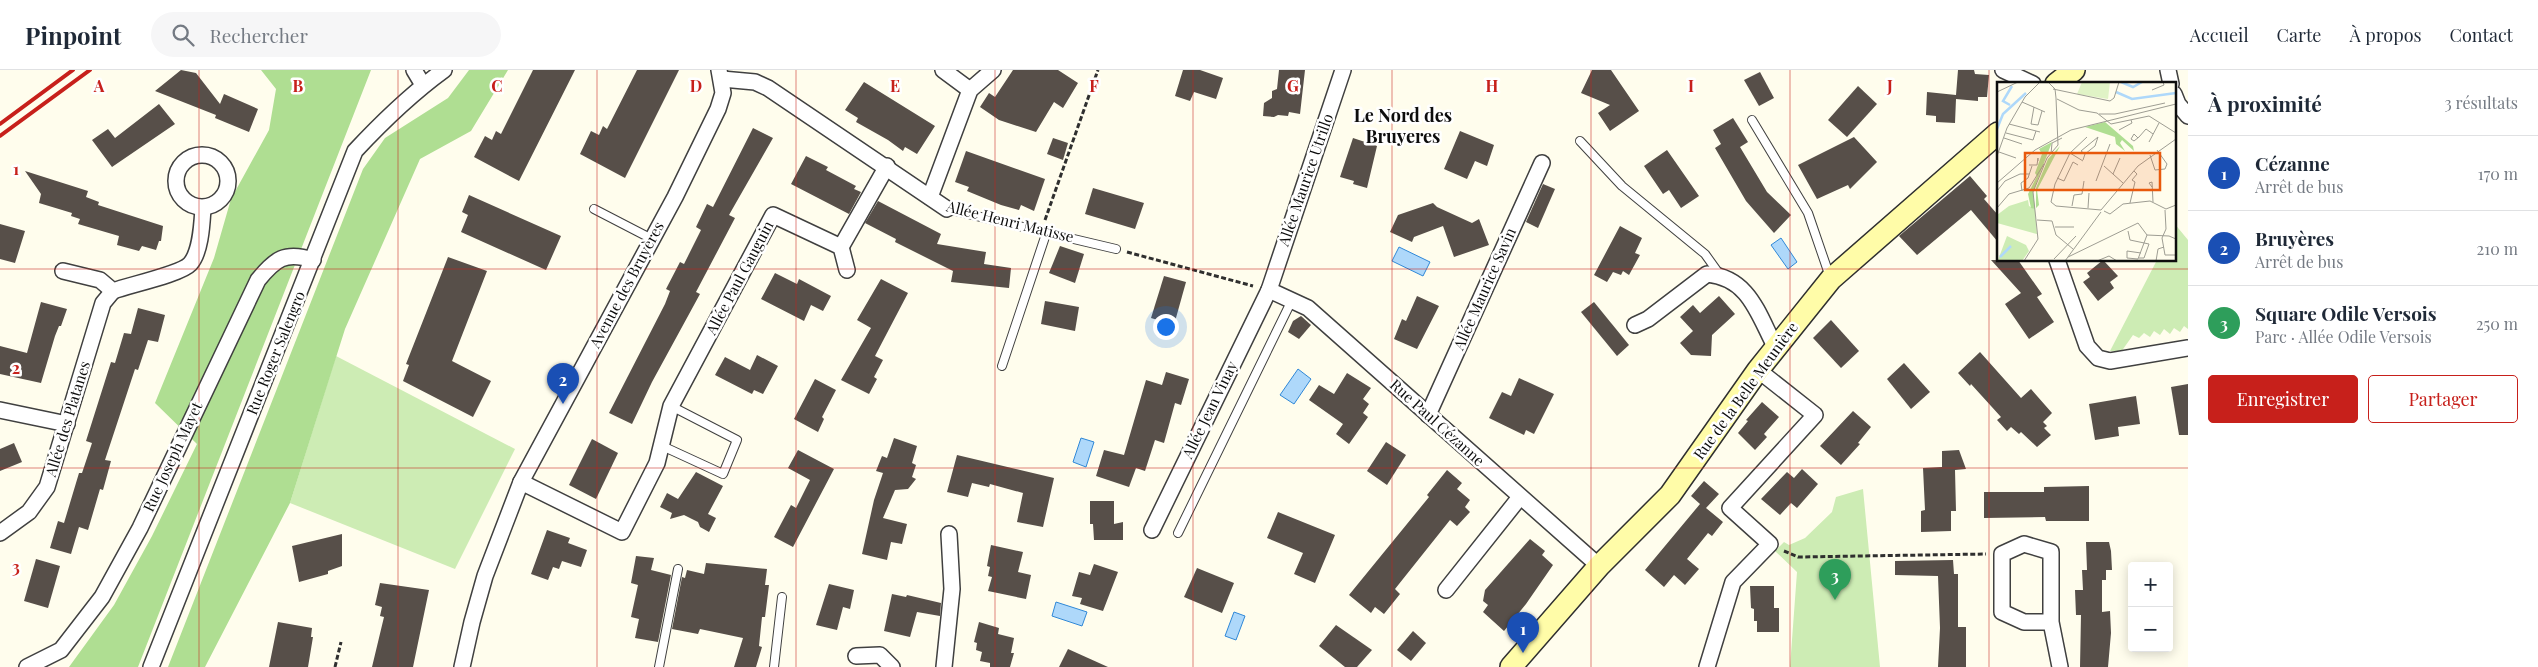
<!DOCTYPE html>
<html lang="fr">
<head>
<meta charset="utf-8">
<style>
	:root { --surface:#fff; --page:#f6f6f7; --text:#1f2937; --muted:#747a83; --line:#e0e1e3; --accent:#c7201b }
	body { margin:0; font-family:"Playfair Display",serif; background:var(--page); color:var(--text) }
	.controls { position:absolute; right:15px; bottom:15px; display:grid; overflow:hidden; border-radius:5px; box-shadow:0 2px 12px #0003 }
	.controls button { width:45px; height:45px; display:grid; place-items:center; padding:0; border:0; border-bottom:1px solid var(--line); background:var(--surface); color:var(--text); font:25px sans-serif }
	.you { position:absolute; left:1165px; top:256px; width:18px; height:18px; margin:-12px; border:4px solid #fff; border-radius:50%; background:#1a73e8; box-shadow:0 0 0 8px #1a73e833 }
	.badge { display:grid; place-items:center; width:32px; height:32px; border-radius:50%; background:var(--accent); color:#fff; font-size:16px; font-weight:700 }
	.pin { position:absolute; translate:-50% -41px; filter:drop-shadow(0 1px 2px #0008) }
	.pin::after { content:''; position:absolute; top:26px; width:18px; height:15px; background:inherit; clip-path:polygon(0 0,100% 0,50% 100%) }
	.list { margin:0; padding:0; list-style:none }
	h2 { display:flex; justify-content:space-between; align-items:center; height:65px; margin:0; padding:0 20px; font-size:21px }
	h2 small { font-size:16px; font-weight:400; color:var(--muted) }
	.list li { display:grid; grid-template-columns:32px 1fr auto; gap:15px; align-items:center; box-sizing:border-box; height:75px; padding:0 20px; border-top:1px solid var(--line) }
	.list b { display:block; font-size:19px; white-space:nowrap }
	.list p { margin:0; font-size:16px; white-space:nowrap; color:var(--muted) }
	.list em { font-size:16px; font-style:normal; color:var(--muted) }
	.actions { display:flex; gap:10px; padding:15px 20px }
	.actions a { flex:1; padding:11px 0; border:1px solid var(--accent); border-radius:5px; text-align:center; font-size:18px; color:var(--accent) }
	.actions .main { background:var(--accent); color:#fff }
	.icon { flex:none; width:28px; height:28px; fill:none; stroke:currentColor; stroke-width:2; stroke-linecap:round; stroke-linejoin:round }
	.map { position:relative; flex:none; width:2188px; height:597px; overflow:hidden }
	header { display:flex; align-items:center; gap:30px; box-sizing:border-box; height:70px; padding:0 25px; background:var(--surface); border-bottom:1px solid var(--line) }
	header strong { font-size:24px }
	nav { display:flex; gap:28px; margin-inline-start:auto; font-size:18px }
	.search { width:350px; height:45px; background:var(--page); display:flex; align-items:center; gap:12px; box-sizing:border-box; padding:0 18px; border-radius:28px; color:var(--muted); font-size:19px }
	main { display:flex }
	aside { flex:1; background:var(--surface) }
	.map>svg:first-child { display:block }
</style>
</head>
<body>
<header>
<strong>Pinpoint</strong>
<div class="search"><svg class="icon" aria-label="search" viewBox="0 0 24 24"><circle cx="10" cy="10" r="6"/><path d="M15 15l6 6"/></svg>Rechercher</div>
<nav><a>Accueil</a><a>Carte</a><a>À propos</a><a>Contact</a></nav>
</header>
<main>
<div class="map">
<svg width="2188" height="597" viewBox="0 0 2188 597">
	<rect width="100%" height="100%" fill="#fffded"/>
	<g fill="#cdecb4">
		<path d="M2174,153L2188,170V259L2184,256L2180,262L2174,258L2170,264L2164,259L2160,265L2154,261L2150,267L2144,263L2139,268L2133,265L2121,282L2110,281L2157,190H2174Z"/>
		<path d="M336,286L515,379L455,499L290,433Z"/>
		<path d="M1863,419L1880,597H1790L1797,502L1775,481L1784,472L1789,475L1805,468L1832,442L1836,427Z"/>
	</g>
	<g fill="#afde92">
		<path d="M261,0H371L138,597H69L114,535L152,466L197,374L155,333L214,188L231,129L269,60L276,19Z"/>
		<path d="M469,0H508L471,61L420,89L345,259L290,433L205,597H168L363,99L385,68L448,28Z"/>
	</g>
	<g fill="#aed8fa" stroke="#3088d7">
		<path d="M1781,168L1797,192L1788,199L1771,175Z"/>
		<path d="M1399,177L1430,192L1423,206L1392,191Z"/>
		<path d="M1298,299L1311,309L1294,334L1280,325Z"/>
		<path d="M1081,368L1094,372L1086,397L1073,392Z"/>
		<path d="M1056,532L1087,542L1082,556L1052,546Z"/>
		<path d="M1234,542L1245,546L1236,570L1225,566Z"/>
	</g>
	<g fill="#574f49">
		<path d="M181,0L196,3L220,34L224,24L258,39L249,62L215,48L216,45L155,21Z"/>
		<path d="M533,0H575L519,111L474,87L485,66L492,70L496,61L501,64Z"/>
		<path d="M637,0H679L625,108L580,84L591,61L599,65L603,56L607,59Z"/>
		<path d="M1013,0H1058L1078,13L1063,38L1054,32L1036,62L999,50L980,37L989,23L995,27Z"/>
		<path d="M1183,0H1200L1223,8L1216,29L1194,22L1190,31L1175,26Z"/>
		<path d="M1279,0H1305L1300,44L1289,42L1288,46L1278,45L1274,47L1263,46L1264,33L1272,28V21L1277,19Z"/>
		<path d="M1592,0H1611L1639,41L1610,61L1598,43L1610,35L1581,23Z"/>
		<path d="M1958,0H1974L1975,4L1989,5L1987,27H1978V31L1956,29L1955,53L1936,52V46L1926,45L1927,22L1956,25Z"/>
		<path d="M1760,2L1774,28L1759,36L1744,10Z"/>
		<path d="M864,12L935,56L917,84L905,77L903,81L888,70L856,52L858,48L845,40Z"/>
		<path d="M1858,16L1877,34L1847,67L1828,50Z"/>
		<path d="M159,34L175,54L112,97L92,70L108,59L115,68Z"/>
		<path d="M1733,48L1748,72L1740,77L1767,122L1791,145L1774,163L1746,131L1715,78L1721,74L1713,60Z"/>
		<path d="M753,58L773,68L729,145L735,148L696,222L700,224L652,312L632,354L609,343L665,234L670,221L666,219L680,192L684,194L701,160L696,157L707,134L713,137Z"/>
		<path d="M1460,61L1494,75L1487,96L1475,91L1467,109L1444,99Z"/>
		<path d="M1854,67L1877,92L1850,119L1848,115L1817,129L1798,95Z"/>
		<path d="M1053,68L1068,73L1063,90L1047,84Z"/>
		<path d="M1353,68L1377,76L1367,118L1353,114L1354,111L1340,107Z"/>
		<path d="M1667,80L1699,126L1681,138L1669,120L1663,124L1644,96Z"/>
		<path d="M966,81L1045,109L1034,141L1021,135L1019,140L1001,135L967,121L969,117L955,112Z"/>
		<path d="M806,86L828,97L826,100L856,116L854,119L861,122L849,144L791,114Z"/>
		<path d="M25,101L88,121L86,127L99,132L98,135L163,156L161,171H159L156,180L142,176L139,181L117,175L119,166L78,154L80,149L71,146L72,143L39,133L41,124Z"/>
		<path d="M1970,106L1987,126L1984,129L1998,145V172L1971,140L1917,185L1899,166Z"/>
		<path d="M1543,114L1555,119L1538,158L1526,152Z"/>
		<path d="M1093,118L1144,133L1135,159L1085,144Z"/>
		<path d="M469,125L561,166L546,200L461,162L468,145L462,142Z"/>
		<path d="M878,131L941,164L937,174L986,182L984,194L1011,198L1009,218L951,212L953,201L895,172L896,169L865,153Z"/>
		<path d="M1433,133L1437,137L1472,153L1479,149L1489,175L1454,187L1443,156L1414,167L1412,172L1390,162L1398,145Z"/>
		<path d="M0,154L25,161L15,193L0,189Z"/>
		<path d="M1620,156L1642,168L1635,183L1640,185L1629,205L1623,201L1621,205L1613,202L1607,212L1594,205Z"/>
		<path d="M1060,176L1084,184L1075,213L1049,203Z"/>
		<path d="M448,187L487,201L452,291L491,311L473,347L403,311L409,295L406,294Z"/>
		<path d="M1991,190H2018L2042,224L2037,227L2054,252L2029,269L2005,234L2021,223Z"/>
		<path d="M2103,190L2118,206L2110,212L2114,218L2098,231L2083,212L2090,207L2087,203Z"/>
		<path d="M775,203L797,214L799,209L831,226L823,241L811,235L804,251L761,229Z"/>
		<path d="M1164,206L1186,212L1174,255L1151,248Z"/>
		<path d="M881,209L908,223L875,286L883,290L874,307L877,309L869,324L841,310L871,258L857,250Z"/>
		<path d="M1417,226L1439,236L1417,279L1394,269L1402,249L1406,251Z"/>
		<path d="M1719,226L1735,244L1712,265L1711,286L1691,285L1680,273L1693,261L1680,247L1693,235L1700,243Z"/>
		<path d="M1045,231L1079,237L1075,261L1041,254Z"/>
		<path d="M41,232L67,239L61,256H59L55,266L41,313L0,304V276L27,283Z"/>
		<path d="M1594,232L1629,275L1617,286L1581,242Z"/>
		<path d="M138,238L165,245L158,272L148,270L138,300L135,299L105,390L111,391L103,420L100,419L88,460L79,457L71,484L50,478L58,451L64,453L79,403H82L92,373L86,371L111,292L115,293L124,263L131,264Z"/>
		<path d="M1301,246L1311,255L1299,269L1288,262L1293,251Z"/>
		<path d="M1831,250L1859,281L1841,298L1813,268Z"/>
		<path d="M1980,282L2021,328L2031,319L2052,343L2043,352L2047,356L2044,358L2051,365L2037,377L2021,362L2019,364L2011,357L2007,361L1997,350L2001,347L1971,314L1970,316L1958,303Z"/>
		<path d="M757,285L778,296L763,324L754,320L752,324L715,305L725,287L750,300Z"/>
		<path d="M1904,293L1930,322L1911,339L1887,309Z"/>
		<path d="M1166,302L1189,309L1181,335L1175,333L1164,373L1155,370L1145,401L1136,398L1129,417L1096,406L1104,380L1124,385L1146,310L1162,315Z"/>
		<path d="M1347,303L1371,318L1363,329L1369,334L1363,343L1368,347L1349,374L1336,364L1343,354L1309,330L1319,315L1334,324Z"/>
		<path d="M1519,308L1554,324L1534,364L1526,360L1524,365L1489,348L1502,322L1511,326Z"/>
		<path d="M815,309L836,320L822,347L824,349L818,362L794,349Z"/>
		<path d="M2188,314V365H2179L2171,317Z"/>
		<path d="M2136,326L2140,354L2118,357L2119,366L2095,370L2089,334Z"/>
		<path d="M1762,332L1779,347L1764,364L1767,367L1755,380L1738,363L1748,351L1746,350Z"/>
		<path d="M1853,341L1871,357L1858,373L1860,374L1841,395L1820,376Z"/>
		<path d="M894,368L917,376L912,393L916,395L912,407L916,409L908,419L895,420L883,448L907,454L902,474L891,472L887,490L862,484L874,430L883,403L876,401L882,386L887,388Z"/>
		<path d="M592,369L618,383L596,429L569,415Z"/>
		<path d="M1386,372L1406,385L1387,415L1367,401Z"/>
		<path d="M14,373L22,392L0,401V379Z"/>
		<path d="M798,380L834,399L793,477L774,467L791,435L796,438L810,410L788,398Z"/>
		<path d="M1959,380L1966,399L1955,400L1956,441H1951V461L1921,462V441L1925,440L1923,398L1942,397V381Z"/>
		<path d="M957,385L1054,408L1043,457L1017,452L1023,423L990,414L989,417L972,413L968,427L947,422Z"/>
		<path d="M1802,399L1818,414L1797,438L1791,433L1780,445L1761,429L1787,402L1794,408Z"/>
		<path d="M1447,400L1462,413L1457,419L1470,430L1465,437L1470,442L1457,456L1450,450L1395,519L1400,524L1384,544L1375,537L1371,543L1349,525L1429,427L1427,425Z"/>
		<path d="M696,402L723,416L708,444L716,448L709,462L700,457L698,452L684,445L670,449L672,443L660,437L667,423L678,429Z"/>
		<path d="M1704,411L1719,424L1706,438L1723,452L1712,466L1708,463L1687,489L1699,499L1685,515L1674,505L1664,517L1645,500L1700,434L1691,426Z"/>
		<path d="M2089,416V451H2046L2045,447L1984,448V422H2044V417Z"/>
		<path d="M1090,431H1114V454L1123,452V470H1094L1093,454H1090Z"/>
		<path d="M1278,442L1335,465L1315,513L1294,504L1303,483L1267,468Z"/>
		<path d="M547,460L570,468L568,473L587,480L581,497L562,491L559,499L553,497L548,510L531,504Z"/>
		<path d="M342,464V496L328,501V504L299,512L292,476Z"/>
		<path d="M1530,469L1545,481L1542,485L1553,495L1526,534L1504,561L1483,542L1488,535L1483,531L1485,520Z"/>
		<path d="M2086,472H2109L2111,481L2112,500H2106V510H2102V542L2110,541L2111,563L2108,597H2080L2081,545H2076L2075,520H2083L2082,500H2087Z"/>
		<path d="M991,475L1023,482L1018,502L1031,505L1026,529L988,521L992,507L988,506L990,497L987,496Z"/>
		<path d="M636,486L654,488L651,500L671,505L658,572L635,568L639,549L631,547L638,515L631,513Z"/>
		<path d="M36,489L60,496L48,538L24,531Z"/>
		<path d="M1953,490L1954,504H1958V557H1966V597H1938L1940,558L1938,506L1895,505V491Z"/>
		<path d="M706,493L767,499L765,515H769L765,547H762L759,576L762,577L756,597H734L743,568L700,559L698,564L672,559L682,507L685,508L687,500L704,504Z"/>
		<path d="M1094,494L1118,502L1103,541L1080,534L1082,528L1072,526L1079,502L1090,505Z"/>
		<path d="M1197,498L1234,513L1222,543L1184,527Z"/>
		<path d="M380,513L429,520L413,597H372L384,547L380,546L382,537L375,535Z"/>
		<path d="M829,514L854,520L850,539L843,537L837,560L816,555Z"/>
		<path d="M1750,516H1774V538H1779V562H1757V551H1754V539L1751,538Z"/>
		<path d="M892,524L906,527L907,525L941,533L940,546L917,542L910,567L884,561Z"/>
		<path d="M278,552L312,558L311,567H313L308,597H269Z"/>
		<path d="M979,552L999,558L998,564L1014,568L1011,583H1014L1010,597H990V593L980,591L982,582L976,580L977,573L974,572Z"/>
		<path d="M1336,555L1372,580L1357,597H1345L1319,576Z"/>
		<path d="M1413,561L1426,573L1411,591L1397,580Z"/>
		<path d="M1068,579L1108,597H1059Z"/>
	</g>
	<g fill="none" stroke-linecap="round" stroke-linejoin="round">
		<g stroke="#404040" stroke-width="10">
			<g id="lane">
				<path d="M1752,50L1808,143L1830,207"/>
				<path d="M1580,71L1622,116L1705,184L1720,205"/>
				<path d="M594,139L652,169"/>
				<path d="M947,139L1116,179"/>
				<path d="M1002,296L1047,161"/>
				<path d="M660,375L723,404L737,370L671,336"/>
				<path d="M1178,463L1292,230"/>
				<path d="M659,597L678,499"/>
				<path d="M774,597L782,527"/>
			</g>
		</g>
		<g stroke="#404040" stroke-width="18">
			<g id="street">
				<path d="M414,0L423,15"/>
				<path d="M943,0L970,20"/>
				<path d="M2003,0L2033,14"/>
				<path d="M2168,0L2171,14"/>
				<path d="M722,9L755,12L768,18L947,139"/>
				<path d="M2174,24L2178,34L2188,46"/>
				<circle cx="202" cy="111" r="26"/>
				<path d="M930,127L970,20L993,0"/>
				<path d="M841,177L887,96"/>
				<path d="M2057,190L2087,276L2098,288L2110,291L2188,278"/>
				<path d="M63,201L100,210L113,221C129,215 181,204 190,194C201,182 202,153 203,138"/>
				<path d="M1269,220L1308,238L1599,496"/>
				<path d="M1635,255L1648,249L1707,204C1750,208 1758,245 1776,278"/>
				<path d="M0,340L67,354"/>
				<path d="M1428,345L1542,93"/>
				<path d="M521,412L622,462L657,393L671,336L773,145L841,177L847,200"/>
				<path d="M1152,460L1269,220L1343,0"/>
				<path d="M0,463L29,442L47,417L103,233L113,221"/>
				<path d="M1446,520L1520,427"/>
				<path d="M2051,552H2024L2002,542V484L2024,474L2051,482V552L2060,597"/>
				<path d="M856,586L880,585L892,597"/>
				<path d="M27,597L61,580L102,527L140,458L258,210C275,189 285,181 313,190"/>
				<path d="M151,597L355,81C383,51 411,24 444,0"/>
				<path d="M462,597L472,552L485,506L521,412L675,127L718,39L723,23L719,0"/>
				<path d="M944,597L952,519L949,464"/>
				<path d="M1707,597L1733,512L1770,474L1730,438L1815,345L1758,300"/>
			</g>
		</g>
		<g stroke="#2f2f2f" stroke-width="24">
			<g id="secondary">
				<path d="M2056,14L2074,0"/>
				<path d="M1511,597L1599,496L1670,425L1758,300L1831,209L1998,63"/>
			</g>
		</g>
		<g stroke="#2f2f2f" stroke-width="3" stroke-dasharray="5 2.5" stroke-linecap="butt">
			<path d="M1045,150L1098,0"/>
			<path d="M1127,182L1253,216"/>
			<path d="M1784,481L1798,487L1986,484"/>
			<path d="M335,597L341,572"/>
		</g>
		<use href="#lane" stroke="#fff" stroke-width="8"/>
		<use href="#street" stroke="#fff" stroke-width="15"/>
		<use href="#secondary" stroke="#fffca8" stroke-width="21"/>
		<g stroke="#c7201b" stroke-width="4">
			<path d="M0,54L73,0"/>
			<path d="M0,66L90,0"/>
		</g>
	</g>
	<path fill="none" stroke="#c7201b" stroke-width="1" stroke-opacity="0.55" d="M199,0V597M398,0V597M597,0V597M796,0V597M995,0V597M1193,0V597M1392,0V597M1591,0V597M1790,0V597M1989,0V597M0,199H2188M0,398H2188"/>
	<g text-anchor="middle" stroke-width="5" stroke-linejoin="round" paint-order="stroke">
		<g font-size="15" fill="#0d0d0d" stroke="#fff">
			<text transform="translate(1306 110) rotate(-71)" y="5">Allée Maurice Utrillo</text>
			<text transform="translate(1010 152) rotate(14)" y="5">Allée Henri Matisse</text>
			<text transform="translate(740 208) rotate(-62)" y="5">Allée Paul Gauguin</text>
			<text transform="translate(627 215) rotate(-62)" y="5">Avenue des Bruyères</text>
			<text transform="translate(1485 219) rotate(-66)" y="5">Allée Maurice Savin</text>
			<text transform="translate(276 283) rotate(-68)" y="5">Rue Roger Salengro</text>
			<text transform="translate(1746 321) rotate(-54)" y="5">Rue de la Belle Meunière</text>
			<text transform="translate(1210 340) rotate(-64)" y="5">Allée Jean Vinay</text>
			<text transform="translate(68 349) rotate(-73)" y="5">Allée des Platanes</text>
			<text transform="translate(1437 353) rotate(42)" y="5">Rue Paul Cézanne</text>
			<text transform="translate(173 387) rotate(-65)" y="5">Rue Joseph Mayet</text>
		</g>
		<g font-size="18" font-weight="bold" fill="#0d0d0d" stroke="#fff">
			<text x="1403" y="52">Le Nord des<tspan x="1403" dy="21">Bruyeres</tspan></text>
		</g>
	</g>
	<g transform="translate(1997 12)">
		<rect width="179" height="179" fill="#fffded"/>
		<path d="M31,118L32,124L38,127L40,152L0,141V133L12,124ZM10,154L29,163L32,169L25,179L1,178Z" fill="#cdecb4"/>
		<path d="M108,40L136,64L137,69L125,58L123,61L128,69L119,62L118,55L88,45ZM55,60L36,110L38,127L34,126L31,112L40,94L38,91L45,72L42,67ZM63,64L40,108L42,123L39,126V106L51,77Z" fill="#afde92"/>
		<path d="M85,0H113L111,17L80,12Z" fill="#e0f3c6"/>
		<path fill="none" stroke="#aed8fa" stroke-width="2.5" d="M124,0L136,5L145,0M119,10L135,17L179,11M13,23L6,19L15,4M0,47L6,32L29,11M3,175L14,164"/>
		<path fill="none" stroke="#9e9d93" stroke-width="1" d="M51,0L58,7L59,16L61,63M56,7L113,19L117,16L122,0M155,8L167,3L166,0M0,10L21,0M60,17L82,28L100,31L114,42L152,34L179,51M25,20L48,30M37,25L34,42L41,43L45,29M102,32H118L168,21M12,42L43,50M122,48L135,41L134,38M9,51L36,58L39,49M90,55L73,71L58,102L54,120L59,124L104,128M7,56L25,62M141,56L137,52L134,57L137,59L142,55L149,47L156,52M152,60L162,41M2,70L19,76M73,71L86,79M54,72L55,61L65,56M153,73L158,88L168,87L170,82L160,68M0,74L10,46L28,15L43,0M86,78L88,72L84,69L101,55L98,64L88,72M32,83H40L41,76V79M107,84L126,101M116,92L123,76M60,96L67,99L76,80L81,83M99,99L113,62M0,101L38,68L74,48L179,22M155,105L152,101L155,100L156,120M0,109L8,99L23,92H32M25,109L24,101L31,96L35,84M133,121L138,100L135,98L140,92L137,89M75,124L77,113L85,112L87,99M0,126L12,112L32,106L47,82M91,126L92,111M104,128L141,84L179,57M168,128L169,147L165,156L168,173H179M107,129L113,132L126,122L153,119L169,127L179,123M40,138L55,139L59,153L76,167M58,145H77M131,149L133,158L152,162L147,176H142M71,175L141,141L150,153L172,154L179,157M57,177L79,154M141,177L130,176V169L144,171M141,177L150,153M27,179L41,157L36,110L50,76L61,63M68,179L104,130M100,179L112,174L120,179M159,179L161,167L167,165"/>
		<path fill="#e8590c" fill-opacity="0.15" stroke="#e8590c" stroke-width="2.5" d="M28,71H163V108H28Z"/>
		<rect width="179" height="179" fill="none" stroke="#0d0d0d" stroke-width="2.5"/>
	</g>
	<g font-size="16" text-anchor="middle" font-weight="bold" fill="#c7201b" stroke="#fff" stroke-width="5" stroke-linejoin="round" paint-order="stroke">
		<text x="99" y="22">A</text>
		<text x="298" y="22">B</text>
		<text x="497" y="22">C</text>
		<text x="696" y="22">D</text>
		<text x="895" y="22">E</text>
		<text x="1094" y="22">F</text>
		<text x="1293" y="22">G</text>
		<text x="1492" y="22">H</text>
		<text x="1691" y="22">I</text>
		<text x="1890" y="22">J</text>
		<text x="16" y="105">1</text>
		<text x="16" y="304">2</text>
		<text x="16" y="503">3</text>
	</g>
</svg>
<div class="controls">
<button>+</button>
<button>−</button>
</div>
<div class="you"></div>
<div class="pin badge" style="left:1523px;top:583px;background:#1a4fb4">1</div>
<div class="pin badge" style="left:563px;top:334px;background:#1a4fb4">2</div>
<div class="pin badge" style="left:1835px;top:530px;background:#2e9e5b">3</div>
</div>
<aside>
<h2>À proximité<small>3 résultats</small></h2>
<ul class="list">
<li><span class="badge" style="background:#1a4fb4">1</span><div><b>Cézanne</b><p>Arrêt de bus</p></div><em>170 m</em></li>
<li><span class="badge" style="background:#1a4fb4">2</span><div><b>Bruyères</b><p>Arrêt de bus</p></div><em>210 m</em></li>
<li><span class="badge" style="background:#2e9e5b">3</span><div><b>Square Odile Versois</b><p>Parc · Allée Odile Versois</p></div><em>250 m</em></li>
</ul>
<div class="actions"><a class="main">Enregistrer</a><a>Partager</a></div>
</aside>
</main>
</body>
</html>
